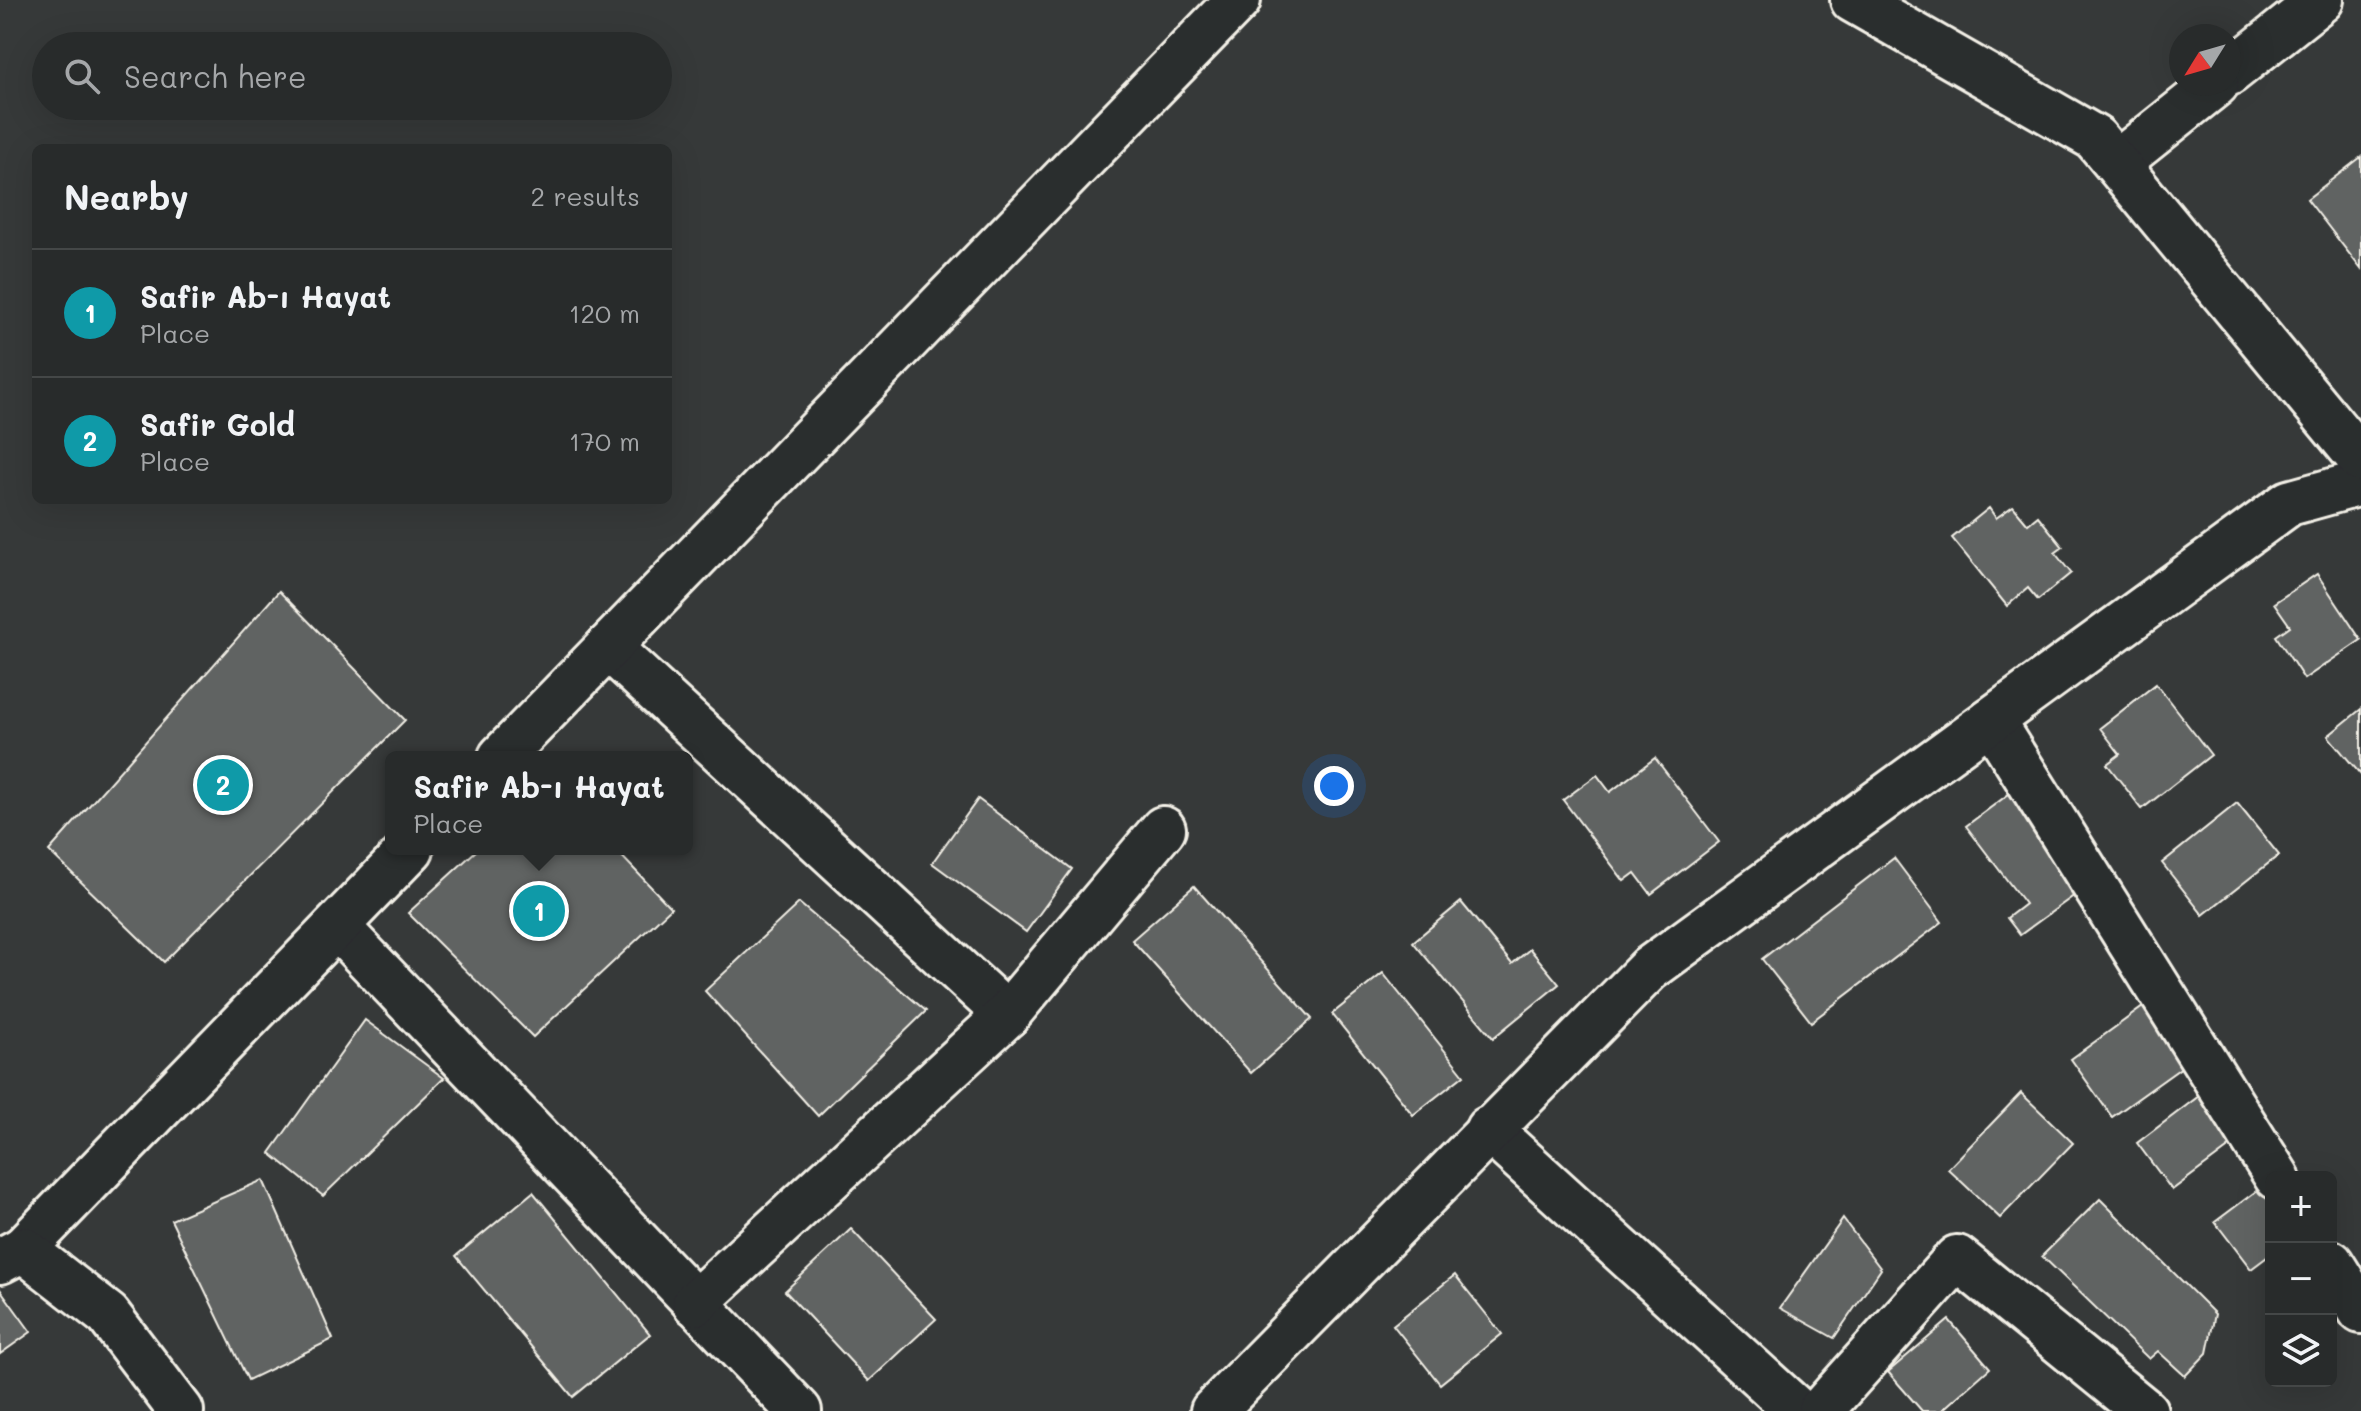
<!DOCTYPE html>
<html lang="en">
<head>
<meta charset="utf-8">
<style>
	:root { --surface:#282b2b; --page:#303333; --text:#f1f3f6; --muted:#a5a7a9; --line:#444747; --accent:#8bbbb9 }
	body { margin:0; font-family:Mali,sans-serif; background:var(--page); color:var(--text) }
	.controls { position:absolute; right:24px; bottom:24px; display:grid; overflow:hidden; border-radius:12px; box-shadow:0 8px 32px #0002 }
	.controls button { width:72px; height:72px; display:grid; place-items:center; padding:0; border:0; border-bottom:2px solid var(--line); background:var(--surface); color:var(--text); font:40px sans-serif }
	.compass { position:absolute; left:2169px; top:24px; width:72px; height:72px; border-radius:50%; background:var(--surface); box-shadow:0 8px 32px #0002; rotate:233deg }
	.you { position:absolute; left:1334px; top:786px; width:28px; height:28px; margin:-20px; border:6px solid #fff; border-radius:50%; background:#1a73e8; box-shadow:0 0 0 12px #1a73e833 }
	.badge { display:grid; place-items:center; width:52px; height:52px; border-radius:50%; background:var(--accent); color:#fff; font-size:26px; font-weight:700 }
	.pin { position:absolute; translate:-50% -50%; border:4px solid #fff; box-shadow:0 2px 8px #0006 }
	.popup { position:absolute; left:385px; top:751px; width:308px; height:104px; box-sizing:border-box; display:grid; place-content:center; border-radius:12px; background:var(--surface); filter:drop-shadow(0 2px 6px #0005); font-size:26px; white-space:nowrap; color:var(--muted) }
	.popup b { font-size:30px; color:var(--text) }
	.popup::after { content:''; position:absolute; left:50%; top:100%; margin-left:-16px; border:16px solid transparent; border-top-color:var(--surface) }
	.list { margin:0; padding:0; list-style:none }
	h2 { display:flex; justify-content:space-between; align-items:center; height:104px; margin:0; padding:0 32px; font-size:34px }
	h2 small { font-size:26px; font-weight:400; color:var(--muted) }
	.list li { display:grid; grid-template-columns:52px 1fr auto; gap:24px; align-items:center; box-sizing:border-box; height:128px; padding:0 32px; border-top:2px solid var(--line) }
	.list b { display:block; font-size:30px; white-space:nowrap }
	.list p { margin:0; font-size:26px; white-space:nowrap; color:var(--muted) }
	.list em { font-size:26px; font-style:normal; color:var(--muted) }
	.icon { flex:none; width:44px; height:44px; fill:none; stroke:currentColor; stroke-width:2; stroke-linecap:round; stroke-linejoin:round }
	.map { position:relative; flex:none; width:2361px; height:1411px; overflow:hidden }
	.search { position:absolute; background:var(--surface); box-shadow:0 8px 32px #0002; left:32px; top:32px; width:640px; height:88px; display:flex; align-items:center; gap:20px; box-sizing:border-box; padding:0 28px; border-radius:44px; color:var(--muted); font-size:30px }
	.panel { position:absolute; background:var(--surface); box-shadow:0 8px 32px #0002; left:32px; top:144px; width:640px; height:360px; border-radius:12px }
	.map>svg:first-child { display:block }
</style>
</head>
<body>
<div class="map">
<svg width="2361" height="1411" viewBox="0 0 2361 1411">
	<rect width="100%" height="100%" fill="#363939"/>
	<filter id="ink" filterUnits="userSpaceOnUse"><feTurbulence type="fractalNoise" baseFrequency=".0125" numOctaves="2"/><feDisplacementMap in="SourceGraphic" scale="16" xChannelSelector="R" yChannelSelector="G"/><feConvolveMatrix kernelMatrix="1 2 1 2 8 2 1 2 1" color-interpolation-filters="sRGB"/></filter>
	<g filter="url(#ink)">
		<g fill="#616362" stroke="#f4f1e8" stroke-width="2">
			<path d="M2361,157V269L2307,199Z"/>
			<path d="M2013,506L2028,524L2038,516L2063,547L2055,553L2071,573L2038,600L2028,588L2007,606L1952,538L1989,508L1996,518Z"/>
			<path d="M2317,574L2361,640L2304,679L2276,636L2290,626L2274,603Z"/>
			<path d="M279,591L405,720L164,962L49,851Z"/>
			<path d="M2156,684L2211,755L2142,809L2107,764L2120,754L2100,728Z"/>
			<path d="M2361,709V775L2328,736Z"/>
			<path d="M1655,758L1719,842L1651,894L1635,873L1624,881L1563,800L1597,775L1610,792Z"/>
			<path d="M2017,788L2090,884L2020,935L2007,918L2025,904L1966,826Z"/>
			<path d="M978,799L1072,869L1026,932L932,863Z"/>
			<path d="M2237,803L2279,855L2203,915L2162,863Z"/>
			<path d="M478,849H615L671,908L533,1037L408,913Z"/>
			<path d="M1894,858L1942,922L1811,1022L1762,959Z"/>
			<path d="M1194,886L1312,1019L1251,1073L1132,940Z"/>
			<path d="M1461,902L1512,964L1530,949L1559,984L1493,1038L1413,942Z"/>
			<path d="M799,903L926,1011L818,1116L705,991Z"/>
			<path d="M1383,973L1464,1075L1413,1115L1332,1014Z"/>
			<path d="M2154,999L2196,1057L2112,1117L2071,1059Z"/>
			<path d="M365,1020L444,1078L323,1196L270,1153Z"/>
			<path d="M2021,1093L2073,1143L2000,1218L1948,1169Z"/>
			<path d="M2203,1093L2239,1140L2172,1190L2137,1143Z"/>
			<path d="M263,1180L333,1339L248,1380L171,1220Z"/>
			<path d="M2271,1180V1254L2251,1269L2215,1222Z"/>
			<path d="M533,1192L650,1334L573,1397L456,1256Z"/>
			<path d="M2100,1199L2215,1314L2207,1353L2185,1376L2158,1351L2149,1359L2042,1256Z"/>
			<path d="M1843,1219L1881,1269L1834,1338L1780,1308Z"/>
			<path d="M851,1229L936,1319L869,1381L785,1291Z"/>
			<path d="M1455,1275L1502,1334L1440,1384L1393,1325Z"/>
			<path d="M0,1289L31,1332L0,1354Z"/>
			<path d="M1949,1320L1990,1368L1941,1411H1922L1888,1372Z"/>
		</g>
		<g fill="none" stroke-linecap="round" stroke-linejoin="round">
			<g stroke="#f4f1e8" stroke-width="50">
				<g id="minor">
					<path d="M2229,73L2321,0"/>
					<path d="M2117,163L2216,84"/>
					<path d="M608,647L1007,1015"/>
					<path d="M1991,720L2277,1177"/>
					<path d="M501,757L1238,0"/>
					<path d="M344,934L799,1411"/>
					<path d="M1488,1129L1798,1411"/>
					<path d="M23,1249L411,849"/>
					<path d="M2331,1263L2361,1311"/>
					<path d="M695,1303L1007,1015L1163,829"/>
					<path d="M1213,1411L1649,969L2289,503L2361,483"/>
					<path d="M1820,1411L1957,1258L2145,1411"/>
				</g>
			</g>
			<g stroke="#f4f1e8" stroke-width="50">
				<g id="tertiary">
					<path d="M1853,0L2095,138L2361,460"/>
					<path d="M0,1261L23,1249L108,1315L181,1411"/>
				</g>
			</g>
			<use href="#minor" stroke="#2a2d2e" stroke-width="44"/>
			<use href="#tertiary" stroke="#2a2d2e" stroke-width="44"/>
		</g>
	</g>
</svg>
<div class="controls">
<button>+</button>
<button>−</button>
<button><svg class="icon" aria-label="layers" viewBox="0 0 24 24"><path d="M12 4l9 5-9 5-9-5zM3 14l9 5 9-5"/></svg></button>
</div>
<svg class="compass" viewBox="-18 -18 36 36"><path d="M0-13l5 13h-10z" fill="#e53935"/><path d="M0 13l5-13h-10z" fill="#a5a7a9"/></svg>
<div class="you"></div>
<div class="pin badge" style="left:539px;top:911px;background:#0f9aa8">1</div>
<div class="popup"><b>Safir Ab-ı Hayat</b>Place</div>
<div class="pin badge" style="left:223px;top:785px;background:#0f9aa8">2</div>
<div class="search"><svg class="icon" aria-label="search" viewBox="0 0 24 24"><circle cx="10" cy="10" r="6"/><path d="M15 15l6 6"/></svg>Search here</div>
<section class="panel">
<h2>Nearby<small>2 results</small></h2>
<ul class="list">
<li><span class="badge" style="background:#0f9aa8">1</span><div><b>Safir Ab-ı Hayat</b><p>Place</p></div><em>120 m</em></li>
<li><span class="badge" style="background:#0f9aa8">2</span><div><b>Safir Gold</b><p>Place</p></div><em>170 m</em></li>
</ul>
</section>
</div>
</body>
</html>
